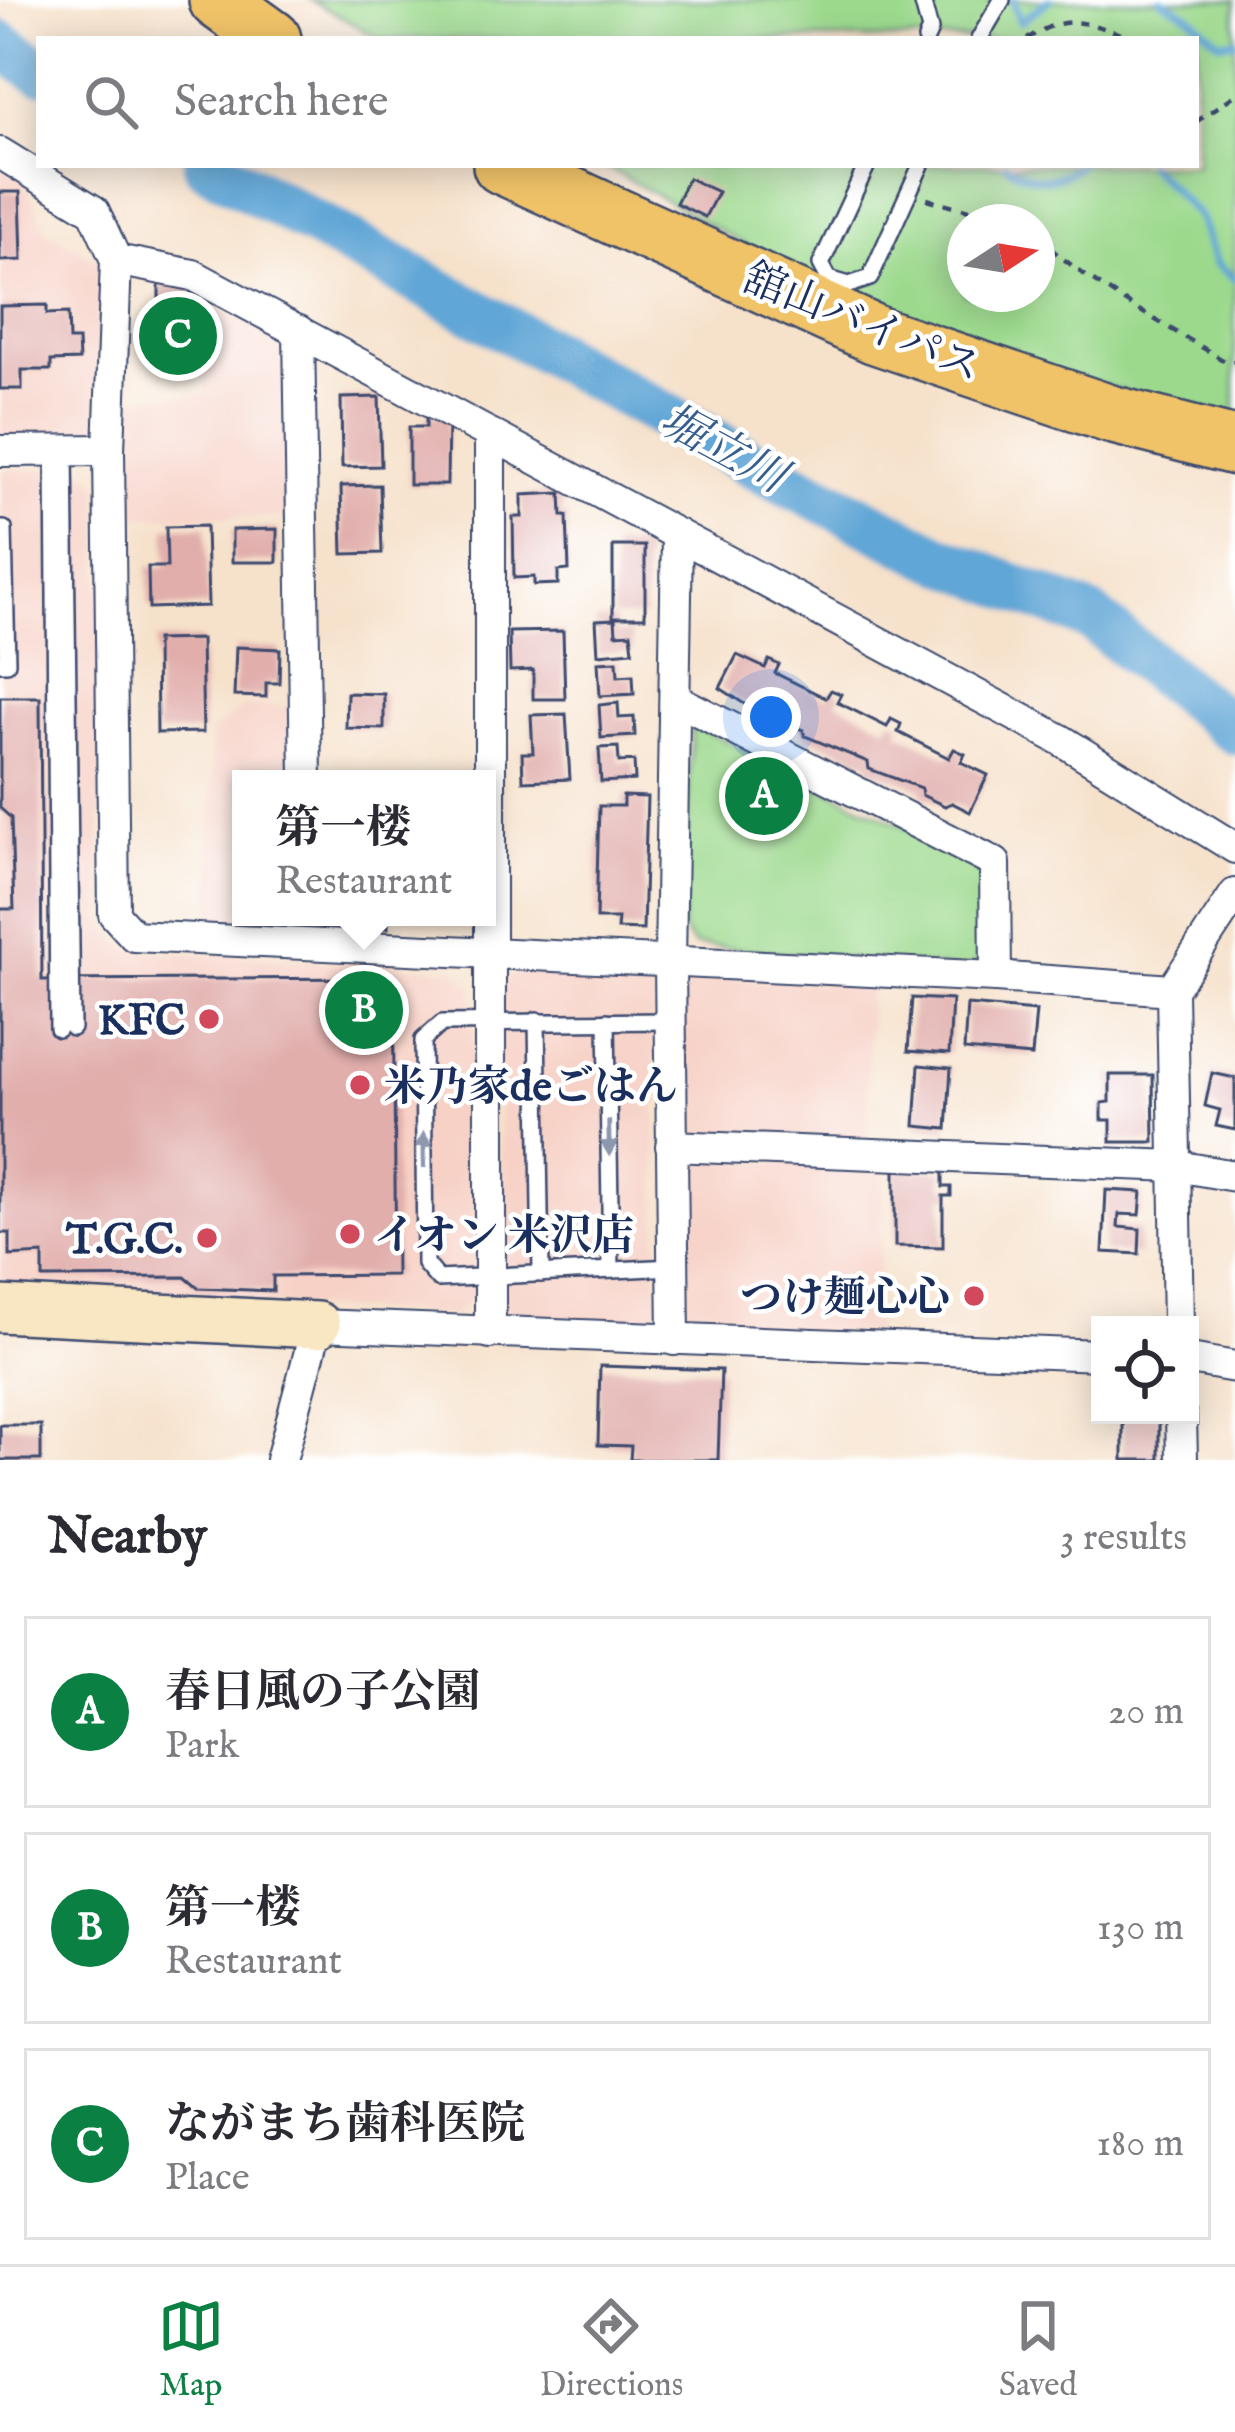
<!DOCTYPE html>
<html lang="en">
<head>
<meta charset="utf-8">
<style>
	:root { --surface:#fff; --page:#f7f7f7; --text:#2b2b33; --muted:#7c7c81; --line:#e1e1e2; --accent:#0b8043 }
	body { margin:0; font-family:"IM FELL English","Noto Serif JP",serif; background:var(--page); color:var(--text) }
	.controls { position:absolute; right:36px; bottom:36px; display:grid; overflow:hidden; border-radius:0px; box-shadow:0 6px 30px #0003 }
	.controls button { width:108px; height:108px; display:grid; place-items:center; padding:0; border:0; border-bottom:3px solid var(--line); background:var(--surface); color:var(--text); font:60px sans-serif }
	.compass { position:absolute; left:947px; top:204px; width:108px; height:108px; border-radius:50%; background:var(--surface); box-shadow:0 6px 30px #0003; rotate:78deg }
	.you { position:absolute; left:771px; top:717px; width:42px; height:42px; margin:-30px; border:9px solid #fff; border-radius:50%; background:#1a73e8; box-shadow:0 0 0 18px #1a73e833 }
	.badge { display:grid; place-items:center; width:78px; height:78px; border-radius:50%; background:var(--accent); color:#fff; font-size:39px; font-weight:700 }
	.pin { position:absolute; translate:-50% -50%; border:6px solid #fff; box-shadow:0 3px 12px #0006 }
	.popup { position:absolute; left:232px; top:770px; width:264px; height:156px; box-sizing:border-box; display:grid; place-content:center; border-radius:0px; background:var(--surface); filter:drop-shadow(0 3px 9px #0005); font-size:39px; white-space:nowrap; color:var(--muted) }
	.popup b { font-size:45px; color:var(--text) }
	.popup::after { content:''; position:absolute; left:50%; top:100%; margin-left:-24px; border:24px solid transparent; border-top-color:var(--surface) }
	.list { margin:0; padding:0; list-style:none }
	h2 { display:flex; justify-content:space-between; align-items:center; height:156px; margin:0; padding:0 48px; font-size:51px }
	h2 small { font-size:39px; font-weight:400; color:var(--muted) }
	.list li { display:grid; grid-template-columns:78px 1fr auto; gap:36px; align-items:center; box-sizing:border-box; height:192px; margin:0 24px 24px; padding:0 24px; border:3px solid var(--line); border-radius:0px }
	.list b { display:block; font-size:45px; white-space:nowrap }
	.list p { margin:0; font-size:39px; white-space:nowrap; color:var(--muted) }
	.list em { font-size:39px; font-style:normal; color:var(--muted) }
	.icon { flex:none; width:66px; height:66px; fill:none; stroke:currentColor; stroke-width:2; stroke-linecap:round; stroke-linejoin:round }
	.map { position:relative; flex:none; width:1235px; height:1460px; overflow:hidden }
	.search { position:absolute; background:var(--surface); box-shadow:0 6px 30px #0003; left:36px; right:36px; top:36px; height:132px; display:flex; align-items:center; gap:30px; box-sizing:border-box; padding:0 42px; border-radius:0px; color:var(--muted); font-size:45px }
	.sheet { height:804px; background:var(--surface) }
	nav { display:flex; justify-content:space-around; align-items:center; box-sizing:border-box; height:168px; border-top:3px solid var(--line); background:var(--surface); font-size:33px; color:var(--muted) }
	nav a { display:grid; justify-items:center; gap:6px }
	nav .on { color:var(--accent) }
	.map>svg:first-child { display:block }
</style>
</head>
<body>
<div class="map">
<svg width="1235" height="1460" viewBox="0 0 1235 1460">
	<rect width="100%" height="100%" fill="#fff"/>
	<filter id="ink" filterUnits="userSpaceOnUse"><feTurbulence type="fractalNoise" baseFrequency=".00833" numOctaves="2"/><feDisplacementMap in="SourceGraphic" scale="24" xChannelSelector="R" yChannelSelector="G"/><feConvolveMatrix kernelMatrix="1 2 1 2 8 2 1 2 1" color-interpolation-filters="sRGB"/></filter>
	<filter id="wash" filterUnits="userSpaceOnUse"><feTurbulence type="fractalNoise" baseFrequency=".004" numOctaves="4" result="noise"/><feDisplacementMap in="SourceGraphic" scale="48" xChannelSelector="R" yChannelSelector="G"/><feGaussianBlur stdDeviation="2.7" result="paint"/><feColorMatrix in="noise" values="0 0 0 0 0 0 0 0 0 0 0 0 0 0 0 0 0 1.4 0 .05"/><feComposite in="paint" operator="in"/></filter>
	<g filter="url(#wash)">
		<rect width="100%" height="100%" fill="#f6e1ca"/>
		<g fill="#f7d1c6">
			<path d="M0,166L24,181L47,233L102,262L100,427L83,443L0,440Z"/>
			<path d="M205,298L281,337L288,355L286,517H125V398L205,395Z"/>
			<path d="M80,469L99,483L101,920L128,950L457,969L472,987L474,1295L453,1315L0,1289V470Z"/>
			<path d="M244,706H291V779H241V917H288L276,928H211L212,732Z"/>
			<path d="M513,974L639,975L655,990L658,1317L644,1329L518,1323L501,1306L499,988Z"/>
			<path d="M697,976L870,987L866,1147L700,1139L680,1122L681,994Z"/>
			<path d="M699,1159L885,1168L875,1333L695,1326L683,1310V1171Z"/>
		</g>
		<g fill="#9cd98d" stroke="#5c8476" stroke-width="3" fill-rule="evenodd">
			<path d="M311,0H1235V421L893,328L603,165H1196V39H380ZM965,222H1037V294H965Z"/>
			<path d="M692,725L988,867L987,947L969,970L694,945L682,930Z"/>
		</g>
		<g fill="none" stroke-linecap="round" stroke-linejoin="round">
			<g stroke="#60a6d6" stroke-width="8">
				<path d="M1013,0L1020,22L1049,0"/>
				<path d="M1162,0L1190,16L1220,42L1235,41"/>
				<path d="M1006,165C1032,182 1055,185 1079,165"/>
				<path d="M1148,165L1199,217L1216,263L1235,279"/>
			</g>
			<g stroke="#60a6d6" stroke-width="48">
				<path d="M0,44L39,70"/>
				<path d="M207,165L753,464L934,556L1092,618L1235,731"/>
			</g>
		</g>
		<g id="blocks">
			<g fill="#e1aeac">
				<path d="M688,178L718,192L705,217L676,203Z"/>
				<path d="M0,192H20L22,260L0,261Z"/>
				<path d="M159,284H191V300L199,301V364H189L183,370L159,364V338L153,330L159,319Z"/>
				<path d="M47,305V314L68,313L69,340H78L79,360L51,361V370H22V389H0V306Z"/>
				<path d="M379,397L381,466L342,467L341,398Z"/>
				<path d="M426,416H448L447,485H409V427H426Z"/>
				<path d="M380,485L382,553L343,554L341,486Z"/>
				<path d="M561,493L562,516H567L569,570L558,571V584L534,585V577L514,578L513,517H522V495Z"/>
				<path d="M206,526L208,606L149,608L148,567H167L166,527Z"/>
				<path d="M277,529V562H232V530Z"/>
				<rect x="613" y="546" width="32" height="71"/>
				<path d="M615,619L616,634L631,633L633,651L598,654L596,620Z"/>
				<path d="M563,631L565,699H533V670L510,671L509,632Z"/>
				<path d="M201,639L203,732L157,733L156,640Z"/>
				<path d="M236,647L280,649L279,683H266V697L234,696Z"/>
				<path d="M737,655L765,668L769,660L779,665L775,673L826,698L831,690L841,694L837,702L887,727L891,719L901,724L898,732L949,758L954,749L965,754L961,762L988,775L970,812L952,803L945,806L922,795L921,788L869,769L868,762L805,736L803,730L752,709L720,688Z"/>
				<path d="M617,661L618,676L633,675L634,694L600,696L598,662Z"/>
				<path d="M347,693L384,694V729L346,728Z"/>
				<path d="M0,697H40L42,980L393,978L396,1275L273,1276V1291L198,1288L185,1277L43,1278V1254L10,1256V1233H0V909H14L11,818L0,808Z"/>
				<path d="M618,703L619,718L634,717L635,736L601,738L599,705Z"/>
				<path d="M566,714L570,779L523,781L522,753H533L531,715Z"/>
				<path d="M618,747L619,762L634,761L635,780L601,782L599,748Z"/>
				<path d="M623,796L647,797L643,930L617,929L618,919H596L599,806H623Z"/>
				<path d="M339,917H388V928L340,929Z"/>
				<path d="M912,998L952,1000L949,1054L908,1051Z"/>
				<path d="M967,1005L1036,1011L1032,1056L964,1050Z"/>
				<path d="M919,1065L951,1068L947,1129L915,1126Z"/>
				<path d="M1212,1073L1235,1078V1130L1216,1126L1220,1110L1205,1106Z"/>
				<path d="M1110,1075H1153L1154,1142H1111V1120H1102V1103L1110,1102Z"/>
				<path d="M895,1170H943V1187H951V1196H943V1247L895,1246Z"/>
				<path d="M1106,1190L1142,1192L1140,1215L1119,1214L1118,1227L1140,1229L1139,1254L1103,1252Z"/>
				<path d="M600,1366L721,1370L718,1460H630L631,1446L598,1445Z"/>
				<rect x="1123" y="1415" width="36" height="45"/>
				<rect x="0" y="1425" width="41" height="35"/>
			</g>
		</g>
	</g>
	<g filter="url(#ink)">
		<use href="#blocks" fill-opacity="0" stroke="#3c4a6e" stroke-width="3"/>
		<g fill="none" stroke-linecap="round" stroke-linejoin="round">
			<g stroke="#3c4a6e" stroke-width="20">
				<g id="lane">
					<path d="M922,0L930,30L926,39"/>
					<path d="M979,39L1002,0"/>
					<path d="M867,165L821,264L829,279L849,285L870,278L921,165"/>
					<path d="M54,451L58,1029"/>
					<path d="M65,451L72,1028"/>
					<path d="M0,529H4L7,663H0"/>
					<path d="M537,1020L541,1274"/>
					<path d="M607,1021L611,1270"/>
					<path d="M671,1021L442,1023L423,1040L425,1264L438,1279L673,1267"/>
				</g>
			</g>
			<g stroke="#3c4a6e" stroke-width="34">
				<g id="street">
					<path d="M0,153L94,211L116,260L109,450L114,914L134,936L996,977L1172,990"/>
					<path d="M116,260L193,275L1061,740L1235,848"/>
					<path d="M299,331L306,779"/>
					<path d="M0,451L109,450"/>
					<path d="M675,699L995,863L996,977"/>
					<path d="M671,1146L1176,1166L1235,1176"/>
					<path d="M1178,1325L1172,990L1235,894"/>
					<path d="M490,1333V434"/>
					<path d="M674,1340L670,962L677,534"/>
					<path d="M1190,1359L1235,1367"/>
					<path d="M1181,1415L1182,1460"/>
					<path d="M281,1460L317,1325L1100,1355"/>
				</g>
			</g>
			<g stroke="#3c4a6e" stroke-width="50">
				<path id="secondary" d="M0,1309L317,1325"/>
			</g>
			<g stroke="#3c4a6e" stroke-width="62">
				<g id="highway">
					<path d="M218,0L272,39"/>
					<path d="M502,165L876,335L1110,414L1235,446"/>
				</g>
			</g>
			<g stroke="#3c4a6e" stroke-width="4.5" stroke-dasharray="9 9" stroke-linecap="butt">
				<path d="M1027,39C1070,10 1092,25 1136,39"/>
				<path d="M1196,122L1235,95"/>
				<path d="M927,199L1016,222"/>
				<path d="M1037,236C1093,289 1161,321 1226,362L1235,361"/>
			</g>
			<use href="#lane" stroke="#fff" stroke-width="15"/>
			<use href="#street" stroke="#fff" stroke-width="30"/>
			<use href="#secondary" stroke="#f9e7c3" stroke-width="45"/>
			<use href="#highway" stroke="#f0c369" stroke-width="57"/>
		</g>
		<defs><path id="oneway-solid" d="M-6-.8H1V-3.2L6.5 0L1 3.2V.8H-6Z" transform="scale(3)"/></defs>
		<g fill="#8d97ae">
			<use href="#oneway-solid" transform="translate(609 1138) rotate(89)"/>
			<use href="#oneway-solid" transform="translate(424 1150) rotate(-91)"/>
		</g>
	</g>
	<g fill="#d1495b" stroke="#fff" stroke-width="4.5">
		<circle cx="209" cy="1019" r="12"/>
		<circle cx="360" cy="1085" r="12"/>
		<circle cx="350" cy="1234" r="12"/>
		<circle cx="207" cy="1238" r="12"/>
		<circle cx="974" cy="1296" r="12"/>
	</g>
	<g text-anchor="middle" stroke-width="9" stroke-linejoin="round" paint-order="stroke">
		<g font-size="42" fill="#1b2f5e" stroke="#fff">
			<text transform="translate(863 321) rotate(22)" y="15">舘山バイパス</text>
		</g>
		<g font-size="42" font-weight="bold" fill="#1b2f5e" stroke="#fff" text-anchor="end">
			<text x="185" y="1034">KFC</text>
			<text x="384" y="1100" text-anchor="start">米乃家deごはん</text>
			<text x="374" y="1249" text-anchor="start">イオン 米沢店</text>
			<text x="183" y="1253">T.G.C.</text>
			<text x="950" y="1311">つけ麺心心</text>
		</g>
		<g font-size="45" font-style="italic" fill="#375f8e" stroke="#fff">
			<text transform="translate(724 447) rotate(28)" y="16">堀立川</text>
		</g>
	</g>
</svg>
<div class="controls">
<button><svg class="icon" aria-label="locate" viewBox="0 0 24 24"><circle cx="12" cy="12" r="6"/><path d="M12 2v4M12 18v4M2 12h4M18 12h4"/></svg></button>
</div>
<svg class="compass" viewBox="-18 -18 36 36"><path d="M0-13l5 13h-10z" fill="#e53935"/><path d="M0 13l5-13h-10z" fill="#7c7c81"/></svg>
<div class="you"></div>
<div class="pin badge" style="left:764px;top:796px">A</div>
<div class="pin badge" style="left:364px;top:1010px">B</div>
<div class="popup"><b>第一楼</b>Restaurant</div>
<div class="pin badge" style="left:178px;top:336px">C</div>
<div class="search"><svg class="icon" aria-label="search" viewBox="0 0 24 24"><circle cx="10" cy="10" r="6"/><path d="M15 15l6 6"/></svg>Search here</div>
</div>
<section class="sheet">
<h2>Nearby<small>3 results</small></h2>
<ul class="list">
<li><span class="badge">A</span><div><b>春日風の子公園</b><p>Park</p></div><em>20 m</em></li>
<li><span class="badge">B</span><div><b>第一楼</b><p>Restaurant</p></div><em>130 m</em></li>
<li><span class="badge">C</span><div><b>ながまち歯科医院</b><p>Place</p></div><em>180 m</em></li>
</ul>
</section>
<nav>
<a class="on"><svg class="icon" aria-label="map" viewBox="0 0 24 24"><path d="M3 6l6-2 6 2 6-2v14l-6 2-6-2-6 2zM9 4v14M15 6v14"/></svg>Map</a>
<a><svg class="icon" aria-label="directions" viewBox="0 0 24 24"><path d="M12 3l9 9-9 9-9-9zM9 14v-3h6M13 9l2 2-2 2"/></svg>Directions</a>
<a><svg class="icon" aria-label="saved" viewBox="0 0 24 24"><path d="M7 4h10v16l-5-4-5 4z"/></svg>Saved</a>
</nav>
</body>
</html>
